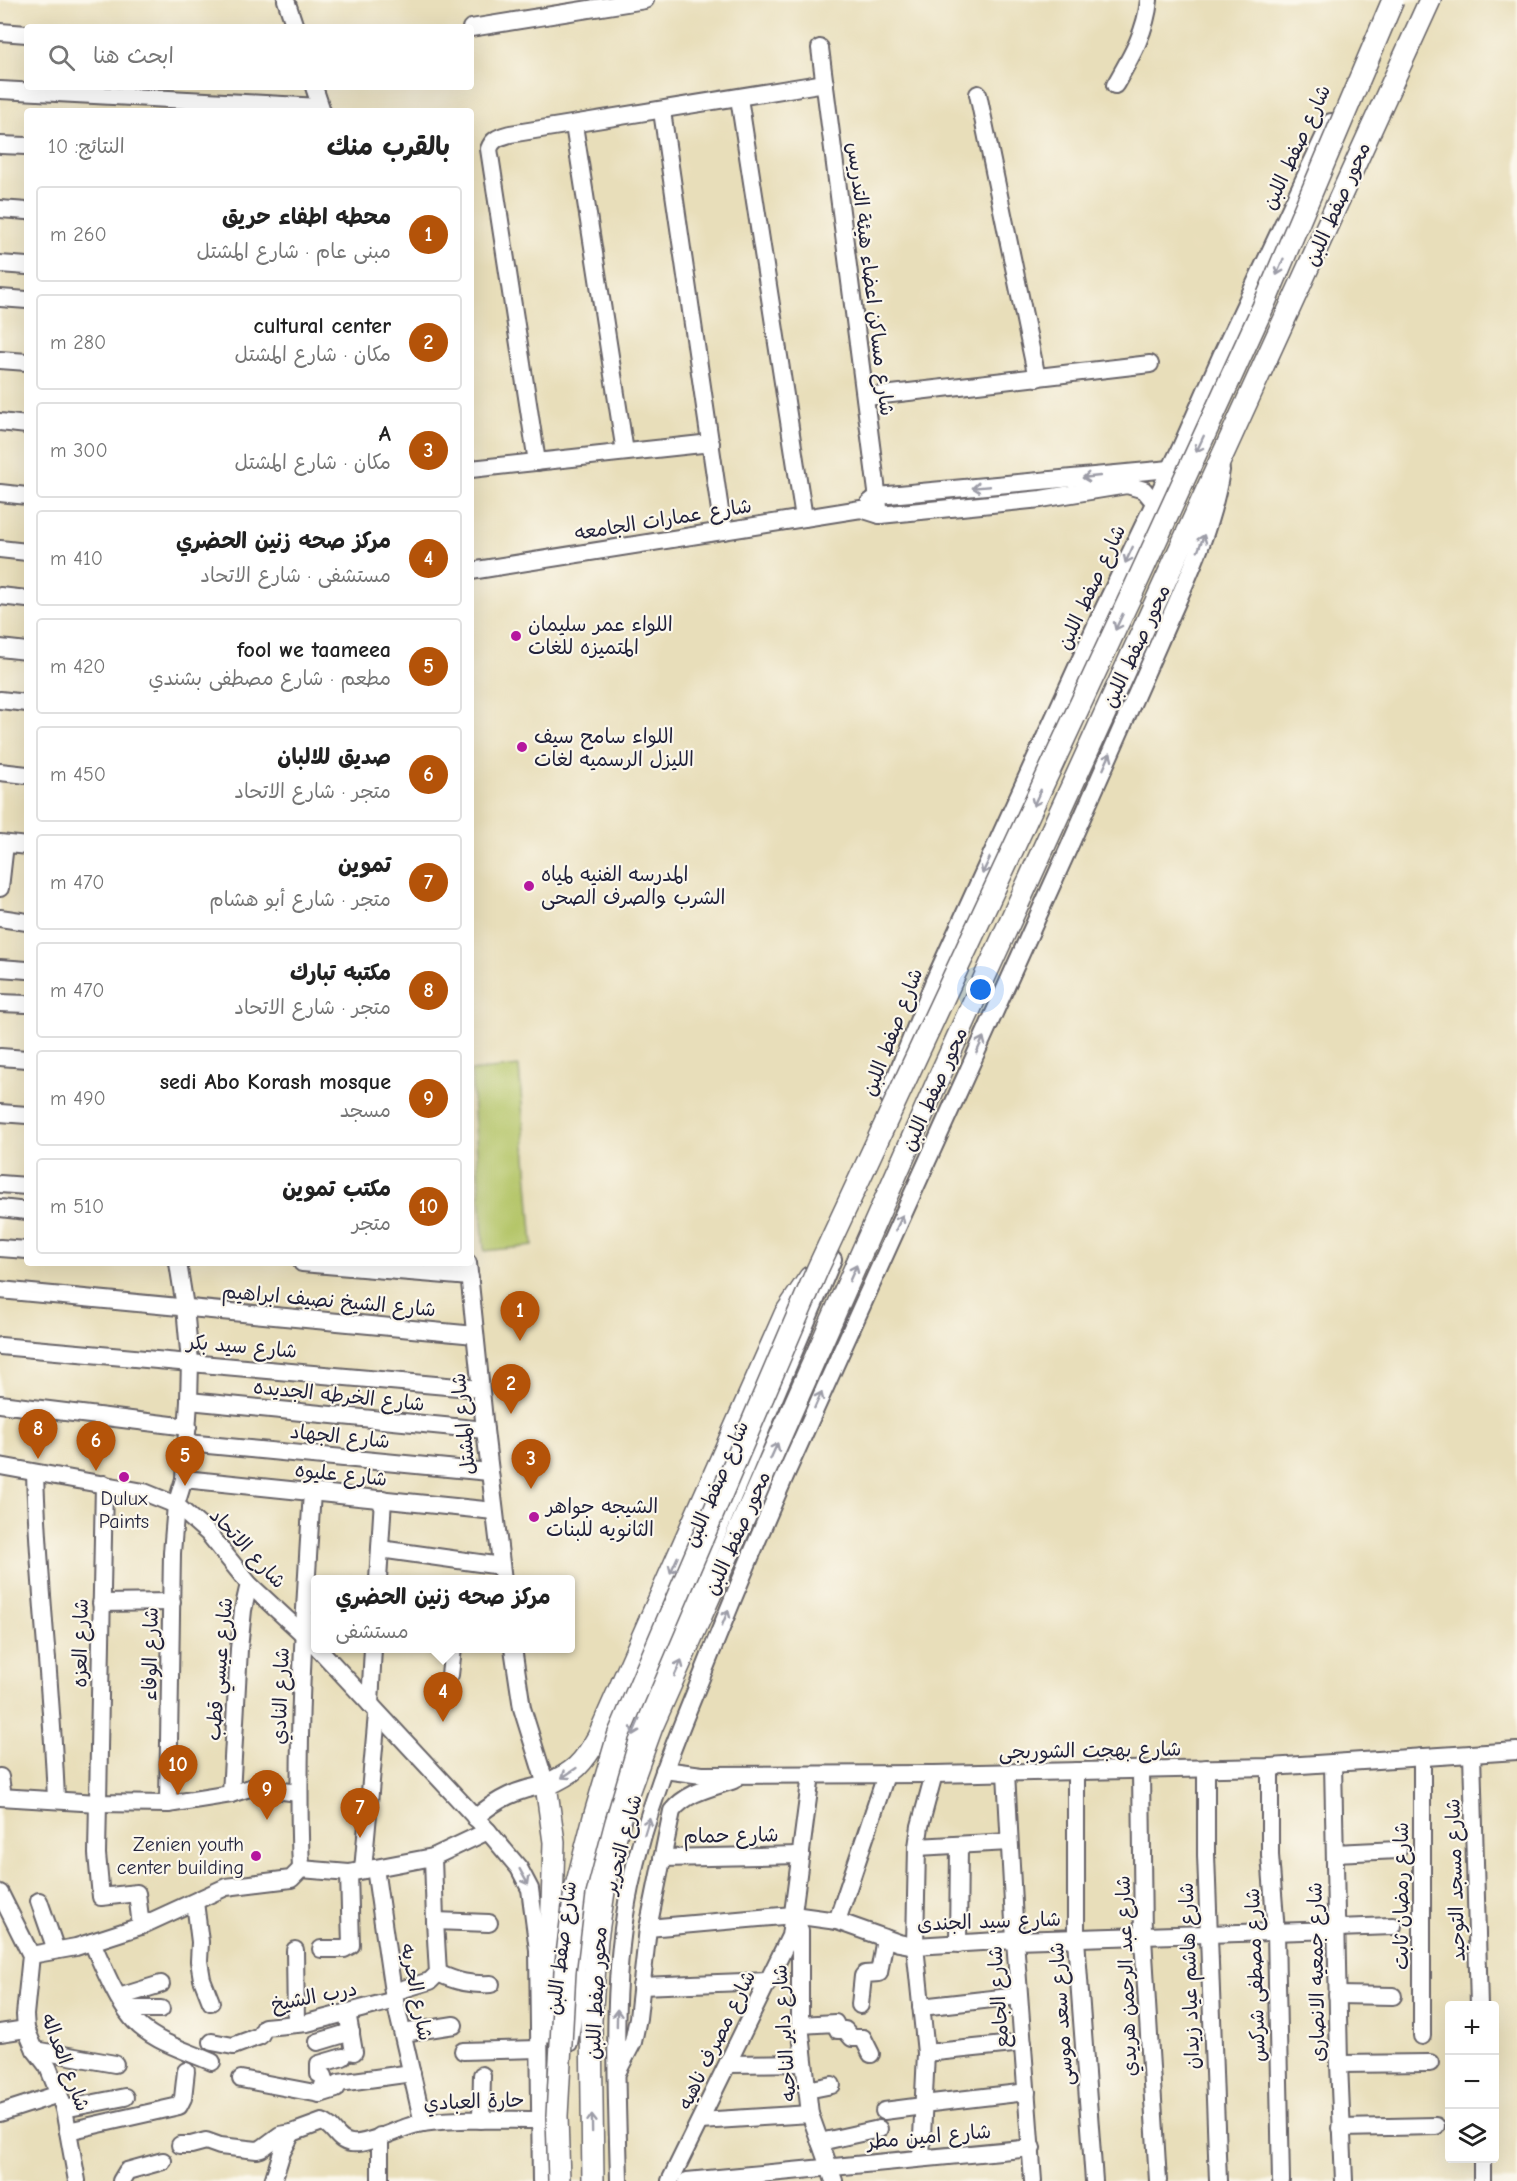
<!DOCTYPE html>
<html lang="ar">
<head>
<meta charset="utf-8">
<style>
	:root { --surface:#fff; --page:#f2f2f2; --text:#222; --muted:#767676; --line:#e0e0e0; --accent:#b45309 }
	body { margin:0; font-family:"Comic Neue","Playpen Sans Arabic",sans-serif; background:var(--page); color:var(--text); direction:rtl }
	.controls { position:absolute; right:18px; bottom:18px; display:grid; overflow:hidden; border-radius:6px; box-shadow:0 6px 24px #0002 }
	.controls button { width:54px; height:54px; display:grid; place-items:center; padding:0; border:0; border-bottom:2px solid var(--line); background:var(--surface); color:var(--text); font:30px sans-serif }
	.you { position:absolute; left:981px; top:990px; width:21px; height:21px; margin:-15px; border:4px solid #fff; border-radius:50%; background:#1a73e8; box-shadow:0 0 0 9px #1a73e833 }
	.badge { display:grid; place-items:center; width:39px; height:39px; border-radius:50%; background:var(--accent); color:#fff; font-size:20px; font-weight:700 }
	.pin { position:absolute; translate:-50% -50px; filter:drop-shadow(0 2px 3px #0008) }
	.pin::after { content:''; position:absolute; top:32px; width:21px; height:18px; background:inherit; clip-path:polygon(0 0,100% 0,50% 100%) }
	.popup { position:absolute; left:311px; top:1575px; width:264px; height:78px; box-sizing:border-box; display:grid; place-content:center; border-radius:6px; background:var(--surface); filter:drop-shadow(0 2px 4px #0005); font-size:20px; white-space:nowrap; color:var(--muted) }
	.popup b { font-size:22px; color:var(--text) }
	.popup::after { content:''; position:absolute; left:50%; top:100%; margin-left:-12px; border:12px solid transparent; border-top-color:var(--surface) }
	.list { margin:0; padding:0; list-style:none }
	h2 { display:flex; justify-content:space-between; align-items:center; height:78px; margin:0; padding:0 24px; font-size:26px }
	h2 small { font-size:20px; font-weight:400; color:var(--muted) }
	.list li { display:grid; grid-template-columns:39px 1fr auto; gap:18px; align-items:center; box-sizing:border-box; height:96px; margin:0 12px 12px; padding:0 12px; border:2px solid var(--line); border-radius:6px }
	.list b { display:block; font-size:22px; white-space:nowrap }
	.list p { margin:0; font-size:20px; white-space:nowrap; color:var(--muted) }
	.list em { font-size:20px; font-style:normal; color:var(--muted) }
	.icon { flex:none; width:33px; height:33px; fill:none; stroke:currentColor; stroke-width:2; stroke-linecap:round; stroke-linejoin:round }
	.map { position:relative; flex:none; width:1517px; height:2181px; overflow:hidden; direction:ltr }
	.search { position:absolute; background:var(--surface); box-shadow:0 6px 24px #0002; left:24px; top:24px; width:450px; height:66px; display:flex; align-items:center; gap:15px; box-sizing:border-box; padding:0 21px; border-radius:6px; color:var(--muted); font-size:22px }
	.panel { position:absolute; background:var(--surface); box-shadow:0 6px 24px #0002; left:24px; top:108px; width:450px; height:1158px; border-radius:6px; direction:rtl }
	.map>svg:first-child { display:block }
</style>
</head>
<body>
<div class="map">
<svg width="1517" height="2181" viewBox="0 0 1517 2181">
	<rect width="100%" height="100%" fill="#fbf7ec"/>
	<filter id="ink" filterUnits="userSpaceOnUse"><feTurbulence type="fractalNoise" baseFrequency=".0167" numOctaves="2"/><feDisplacementMap in="SourceGraphic" scale="12" xChannelSelector="R" yChannelSelector="G"/><feConvolveMatrix kernelMatrix="1 2 1 2 8 2 1 2 1" color-interpolation-filters="sRGB"/></filter>
	<filter id="wash" filterUnits="userSpaceOnUse"><feTurbulence type="fractalNoise" baseFrequency=".008" numOctaves="4" result="noise"/><feDisplacementMap in="SourceGraphic" scale="24" xChannelSelector="R" yChannelSelector="G"/><feGaussianBlur stdDeviation="1.35" result="paint"/><feColorMatrix in="noise" values="0 0 0 0 0 0 0 0 0 0 0 0 0 0 0 0 0 1.4 0 .05"/><feComposite in="paint" operator="in"/></filter>
	<g filter="url(#wash)">
		<rect width="100%" height="100%" fill="#e8deba"/>
		<path fill="#b4c568" stroke="#6b7452" stroke-width="1.5" d="M519,1066L533,1246L484,1251L471,1071Z"/>
	</g>
	<g filter="url(#ink)">
		<g fill="none" stroke-linecap="round" stroke-linejoin="round">
			<g stroke="#676467" stroke-width="20">
				<g id="minor">
					<path d="M286,0L295,27"/>
					<path d="M471,28L645,0"/>
					<path d="M0,32L27,34"/>
					<path d="M820,48L880,515"/>
					<path d="M1115,85C1131,57 1146,32 1149,0"/>
					<path d="M314,87L322,111"/>
					<path d="M0,90L320,107"/>
					<path d="M978,94L1037,378"/>
					<path d="M739,98L804,518"/>
					<path d="M662,111L723,531"/>
					<path d="M574,125L625,452"/>
					<path d="M0,145L27,146"/>
					<path d="M0,209L27,211"/>
					<path d="M0,264L27,266"/>
					<path d="M0,298L27,300"/>
					<path d="M0,360L27,362"/>
					<path d="M866,397L1150,364"/>
					<path d="M0,422L27,425"/>
					<path d="M537,462L489,149C493,138 500,137 510,134L825,83"/>
					<path d="M471,469L711,443"/>
					<path d="M0,493L27,496"/>
					<path d="M869,503L878,496L1170,469"/>
					<path d="M0,549L27,552"/>
					<path d="M471,571L861,509L880,515L1041,499L1127,485L1144,490L1154,502"/>
					<path d="M0,596L27,599"/>
					<path d="M0,648L27,651"/>
					<path d="M0,700L27,703"/>
					<path d="M0,772L27,775"/>
					<path d="M0,843L27,846"/>
					<path d="M0,888L5,844"/>
					<path d="M0,918L27,922"/>
					<path d="M0,968L27,970"/>
					<path d="M0,1003L27,1004"/>
					<path d="M0,1057L27,1059"/>
					<path d="M888,1096L934,981L1102,612L1181,447L1221,356L1331,122"/>
					<path d="M0,1113L27,1115"/>
					<path d="M0,1184L27,1186"/>
					<path d="M0,1208L27,1211"/>
					<path d="M0,1248L27,1250"/>
					<path d="M302,1263L470,1277"/>
					<path d="M468,1263L485,1430L503,1580"/>
					<path d="M0,1290L475,1335"/>
					<path d="M0,1346L480,1389"/>
					<path d="M189,1401L485,1430"/>
					<path d="M0,1404L188,1427"/>
					<path d="M187,1443L489,1472"/>
					<path d="M0,1466L144,1492L176,1505L208,1533L249,1584L316,1646"/>
					<path d="M35,1473C38,1582 52,1690 56,1800"/>
					<path d="M184,1479L494,1511"/>
					<path d="M104,1484L97,1854L101,1897L137,1893L141,1926"/>
					<path d="M380,1549L501,1566"/>
					<path d="M378,1580L383,1499"/>
					<path d="M101,1603L172,1602"/>
					<path d="M318,1648L488,1831L519,1868L530,1889L538,1950L541,2181"/>
					<path d="M450,1675L453,1648"/>
					<path d="M370,1704L373,1648"/>
					<path d="M1472,1754L1479,2006"/>
					<path d="M1333,1763L1339,2064L1344,2181"/>
					<path d="M1270,1767V1855L1276,1932L1281,2181"/>
					<path d="M1206,1768V1855L1218,2181"/>
					<path d="M664,1770L702,1775L934,1774L1270,1767L1517,1751"/>
					<path d="M1141,1770L1143,1938L1158,2181"/>
					<path d="M1076,1771V1939L1094,2181"/>
					<path d="M1006,1773L1015,1940L1033,2181"/>
					<path d="M0,1777L3,1797"/>
					<path d="M231,1794L239,1649L243,1610L249,1584"/>
					<path d="M0,1797L98,1803L168,1804L231,1794L253,1787L298,1793"/>
					<path d="M168,1804L172,1553L176,1505L184,1479L189,1401L190,1362L185,1307L178,1263"/>
					<path d="M475,1818C497,1799 518,1789 546,1785L522,1708L513,1648"/>
					<path d="M917,1847L1009,1842"/>
					<path d="M1335,1853L1398,1850"/>
					<path d="M662,1858L801,1855"/>
					<path d="M375,1868L393,1992L423,2123"/>
					<path d="M301,1869C296,1743 304,1618 312,1492"/>
					<path d="M363,1870L377,1714"/>
					<path d="M0,1893L31,1955L25,2015L26,2029L35,2050L48,2067L59,2094L64,2109L77,2181"/>
					<path d="M39,1901L56,1950"/>
					<path d="M195,1902L200,1942L199,1961L202,1979L211,2002"/>
					<path d="M435,1921L489,1923"/>
					<path d="M797,1921L800,1931V2025L810,2114L834,2181"/>
					<path d="M837,1921L886,1775"/>
					<path d="M648,1928L793,1915L837,1921L899,1943L915,1946L1015,1940L1336,1930"/>
					<path d="M1336,1928L1393,1926"/>
					<path d="M92,1942C102,1964 116,1999 131,2017C150,2041 185,2050 212,2062"/>
					<path d="M958,1944L959,1845"/>
					<path d="M321,1949H344L351,1945L349,1873"/>
					<path d="M295,1950L296,2024"/>
					<path d="M31,1955L76,1947L141,1926L226,1887L291,1879L301,1869L349,1873L433,1857L488,1831"/>
					<path d="M438,1973C457,1982 471,1985 491,1984"/>
					<path d="M641,1986L769,1981"/>
					<path d="M393,1992L430,1981L438,1973L435,1921L433,1857"/>
					<path d="M1337,1995L1393,1996"/>
					<path d="M119,1997L161,1984"/>
					<path d="M860,2005L863,1976L865,1974L879,1973L885,1938"/>
					<path d="M921,2007L1019,1996"/>
					<path d="M126,2009H161"/>
					<path d="M347,2012L354,2052"/>
					<path d="M800,2025L835,2023L838,2030H845L852,2038H863L871,2054"/>
					<path d="M0,2033L26,2029"/>
					<path d="M403,2033L454,2025"/>
					<path d="M1422,2036V1757"/>
					<path d="M212,2042L233,2046L260,2036L265,2027L307,2023L395,2000"/>
					<path d="M318,2042L351,2032"/>
					<path d="M569,2043C577,2007 575,1970 580,1934C591,1867 609,1802 631,1738L833,1259"/>
					<path d="M35,2050L115,2064"/>
					<path d="M463,2051L539,2049"/>
					<path d="M926,2053L1023,2043"/>
					<path d="M728,2064L803,2063"/>
					<path d="M1339,2064L1430,2063"/>
					<path d="M618,2071L633,2042L638,2018L648,1928L672,1811C687,1792 711,1788 734,1780"/>
					<path d="M241,2079L320,2094L336,2089L339,2083L412,2073"/>
					<path d="M807,2090L832,2085"/>
					<path d="M320,2094L325,2080L324,2076L319,2074V2064L343,2057"/>
					<path d="M923,2104L1027,2092"/>
					<path d="M64,2109L125,2097"/>
					<path d="M884,2111L923,2106"/>
					<path d="M0,2113L59,2094"/>
					<path d="M481,2120L482,2075"/>
					<path d="M700,2121L810,2114"/>
					<path d="M1341,2128L1436,2126"/>
					<path d="M68,2131L179,2106L183,2098L186,2071"/>
					<path d="M380,2136V2181"/>
					<path d="M820,2142L879,2129"/>
					<path d="M180,2145H191L206,2141L220,2146L257,2150L261,2149L280,2135L292,2133L322,2122C334,2125 336,2141 351,2143C368,2146 402,2126 422,2123C461,2118 500,2120 539,2120L556,2085"/>
					<path d="M921,2158L926,2053L915,1946L917,1847L920,1826L934,1774"/>
					<path d="M1482,2158V2181"/>
					<path d="M121,2181L127,2171L163,2161"/>
					<path d="M273,2181L282,2152L292,2133"/>
					<path d="M619,2181C617,2084 610,1983 630,1887C645,1815 673,1746 701,1678C728,1610 756,1542 786,1474C879,1264 976,1055 1070,845C1100,778 1129,710 1159,643C1183,587 1212,531 1221,470"/>
					<path d="M670,2181L790,1936L811,1775"/>
					<path d="M687,2181L1032,2148"/>
				</g>
			</g>
			<g stroke="#676467" stroke-width="24">
				<g id="major">
					<path d="M548,2032L554,1842L546,1785C574,1773 583,1764 598,1737L785,1314L810,1277"/>
					<path d="M593,2181L591,2020L597,1939L608,1864L628,1793L652,1727L941,1073L1430,0"/>
				</g>
			</g>
			<use href="#minor" stroke="#fff" stroke-width="16"/>
			<use href="#major" stroke="#fff" stroke-width="21"/>
			<g stroke="#676467" stroke-width="24" stroke-linecap="butt">
				<path id="major-bridge" d="M559,2181L557,2116L565,1971L575,1890L594,1817L618,1736L818,1268L1133,591L1263,307L1393,0"/>
			</g>
			<use href="#major-bridge" stroke="#fff" stroke-width="21"/>
		</g>
		<defs><path id="oneway-shaft" d="M-6 0H5M1.5-3L5.5 0L1.5 3" fill="none" stroke-width="1.6" stroke-linecap="round" stroke-linejoin="round" transform="scale(1.5)"/></defs>
		<g stroke="#9c9ca7">
			<use href="#oneway-shaft" transform="translate(1280 267) rotate(113)"/>
			<use href="#oneway-shaft" transform="translate(1200 444) rotate(115)"/>
			<use href="#oneway-shaft" transform="translate(1091 477) rotate(174)"/>
			<use href="#oneway-shaft" transform="translate(981 487) rotate(175)"/>
			<use href="#oneway-shaft" transform="translate(1201 543) rotate(-69)"/>
			<use href="#oneway-shaft" transform="translate(1129 555) rotate(115)"/>
			<use href="#oneway-shaft" transform="translate(1119 622) rotate(115)"/>
			<use href="#oneway-shaft" transform="translate(1107 761) rotate(-66)"/>
			<use href="#oneway-shaft" transform="translate(1037 798) rotate(115)"/>
			<use href="#oneway-shaft" transform="translate(986 866) rotate(115)"/>
			<use href="#oneway-shaft" transform="translate(980 1045) rotate(-66)"/>
			<use href="#oneway-shaft" transform="translate(899 1223) rotate(-65)"/>
			<use href="#oneway-shaft" transform="translate(853 1273) rotate(-66)"/>
			<use href="#oneway-shaft" transform="translate(818 1400) rotate(-66)"/>
			<use href="#oneway-shaft" transform="translate(774 1451) rotate(-66)"/>
			<use href="#oneway-shaft" transform="translate(674 1565) rotate(114)"/>
			<use href="#oneway-shaft" transform="translate(725 1618) rotate(-68)"/>
			<use href="#oneway-shaft" transform="translate(678 1668) rotate(-66)"/>
			<use href="#oneway-shaft" transform="translate(636 1727) rotate(113)"/>
			<use href="#oneway-shaft" transform="translate(569 1773) rotate(146)"/>
			<use href="#oneway-shaft" transform="translate(647 1826) rotate(-73)"/>
			<use href="#oneway-shaft" transform="translate(524 1877) rotate(61)"/>
			<use href="#oneway-shaft" transform="translate(617 2018) rotate(-89)"/>
			<use href="#oneway-shaft" transform="translate(592 2123) rotate(-91)"/>
		</g>
	</g>
	<g fill="#b5179e" stroke="#fbf7ec" stroke-width="2">
		<circle cx="516" cy="636" r="6"/>
		<circle cx="522" cy="747" r="6"/>
		<circle cx="529" cy="886" r="6"/>
		<circle cx="124" cy="1477" r="6"/>
		<circle cx="534" cy="1517" r="6"/>
		<circle cx="256" cy="1856" r="6"/>
	</g>
	<g text-anchor="middle" stroke-width="4.5" stroke-linejoin="round" paint-order="stroke">
		<g font-size="20" fill="#22223b" stroke="#fbf7ec">
			<text transform="translate(1296 147) rotate(-65)" y="7">شارع صفط اللبن</text>
			<text transform="translate(1337 204) rotate(-66)" y="7">محور صفط اللبن</text>
			<text transform="translate(871 279) rotate(83)" y="7">شارع مساكن اعضاء هيئة التدريس</text>
			<text transform="translate(663 519) rotate(-9)" y="7">شارع عمارات الجامعه</text>
			<text transform="translate(1091 587) rotate(-65)" y="7">شارع صفط اللبن</text>
			<text transform="translate(1136 646) rotate(-65)" y="7">محور صفط اللبن</text>
			<text transform="translate(892 1032) rotate(-69)" y="7">شارع صفط اللبن</text>
			<text transform="translate(934 1089) rotate(-66)" y="7">محور صفط اللبن</text>
			<text transform="translate(329 1300) rotate(5)" y="7">شارع الشيخ نصيف ابراهيم</text>
			<text transform="translate(242 1346) rotate(5)" y="7">شارع سيد بكر</text>
			<text transform="translate(339 1395) rotate(6)" y="7">شارع الخرطه الجديده</text>
			<text transform="translate(463 1424) rotate(-96)" y="7">شارع المشتل</text>
			<text transform="translate(340 1436) rotate(6)" y="7">شارع الجهاد</text>
			<text transform="translate(341 1474) rotate(6)" y="7">شارع عليوه</text>
			<text transform="translate(716 1484) rotate(-67)" y="7">شارع صفط اللبن</text>
			<text transform="translate(737 1533) rotate(-66)" y="7">محور صفط اللبن</text>
			<text transform="translate(248 1548) rotate(47)" y="7">شارع الاتحاد</text>
			<text transform="translate(80 1643) rotate(-89)" y="7">شارع العزه</text>
			<text transform="translate(150 1654) rotate(-89)" y="7">شارع الوفاء</text>
			<text transform="translate(219 1669) rotate(-85)" y="7">شارع عيسي قطب</text>
			<text transform="translate(280 1696) rotate(-88)" y="7">شارع النادي</text>
			<text transform="translate(1090 1750) rotate(-1)" y="7">شارع بهجت الشوربجى</text>
			<text transform="translate(731 1835) rotate(-1)" y="7">شارع حمام</text>
			<text transform="translate(622 1844) rotate(-75)" y="7">شارع التحرير</text>
			<text transform="translate(1455 1880) rotate(-92)" y="7">شارع مسجد التوحيد</text>
			<text transform="translate(1401 1896) rotate(-90)" y="7">شارع رمضان ثابت</text>
			<text transform="translate(989 1921) rotate(-2)" y="7">شارع سيد الجندى</text>
			<text transform="translate(561 1948) rotate(-83)" y="7">شارع صفط اللبن</text>
			<text transform="translate(1316 1972) rotate(-91)" y="7">شارع جمعيه الانصارى</text>
			<text transform="translate(1255 1975) rotate(-92)" y="7">شارع مصطفى شركس</text>
			<text transform="translate(1126 1976) rotate(-92)" y="7">شارع عبد الرحمن هريدي</text>
			<text transform="translate(1189 1976) rotate(-92)" y="7">شارع هاشم عياد زيدان</text>
			<text transform="translate(417 1992) rotate(79)" y="7">شارع الحريه</text>
			<text transform="translate(596 1993) rotate(-87)" y="7">محور صفط اللبن</text>
			<text transform="translate(314 1996) rotate(-11)" y="7">درب الشيخ</text>
			<text transform="translate(998 1997) rotate(-94)" y="7">شارع الجامع</text>
			<text transform="translate(1061 2014) rotate(-94)" y="7">شارع سعد موسى</text>
			<text transform="translate(784 2033) rotate(-94)" y="7">شارع داير الناحيه</text>
			<text transform="translate(716 2040) rotate(-64)" y="7">شارع مصرف ناهيه</text>
			<text transform="translate(66 2062) rotate(69)" y="7">شارع العداله</text>
			<text transform="translate(474 2101) rotate(-2)" y="7">حارة العبادي</text>
			<text transform="translate(929 2136) rotate(-5)" y="7">شارع امين مطر</text>
		</g>
		<g font-size="20" fill="#22223b" stroke="#fbf7ec" text-anchor="start">
			<text x="528" y="631">اللواء عمر سليمان<tspan x="528" dy="23">المتميزه للغات</tspan></text>
			<text x="534" y="743">اللواء سامح سيف<tspan x="534" dy="23">الليزل الرسميه لغات</tspan></text>
			<text x="541" y="881">المدرسه الفنيه لمياه<tspan x="541" dy="23">الشرب والصرف الصحى</tspan></text>
			<text x="124" y="1505" text-anchor="middle">Dulux<tspan x="124" dy="23">Paints</tspan></text>
			<text x="546" y="1513">الشيجه جواهر<tspan x="546" dy="23">الثانويه للبنات</tspan></text>
			<text x="244" y="1851" text-anchor="end">Zenien youth<tspan x="244" dy="23">center building</tspan></text>
		</g>
	</g>
</svg>
<div class="controls">
<button>+</button>
<button>−</button>
<button><svg class="icon" aria-label="layers" viewBox="0 0 24 24"><path d="M12 4l9 5-9 5-9-5zM3 14l9 5 9-5"/></svg></button>
</div>
<div class="you"></div>
<div class="pin badge" style="left:520px;top:1341px">1</div>
<div class="pin badge" style="left:511px;top:1414px">2</div>
<div class="pin badge" style="left:531px;top:1489px">3</div>
<div class="pin badge" style="left:443px;top:1722px">4</div>
<div class="popup"><b>مركز صحه زنين الحضري</b>مستشفى</div>
<div class="pin badge" style="left:185px;top:1486px">5</div>
<div class="pin badge" style="left:96px;top:1471px">6</div>
<div class="pin badge" style="left:360px;top:1838px">7</div>
<div class="pin badge" style="left:38px;top:1459px">8</div>
<div class="pin badge" style="left:267px;top:1820px">9</div>
<div class="pin badge" style="left:178px;top:1795px">10</div>
<div class="search"><svg class="icon" aria-label="search" viewBox="0 0 24 24"><circle cx="10" cy="10" r="6"/><path d="M15 15l6 6"/></svg>ابحث هنا</div>
<section class="panel">
<h2>بالقرب منك<small>النتائج: 10</small></h2>
<ul class="list">
<li><span class="badge">1</span><div><b>محطه اطفاء حريق</b><p>مبنى عام · شارع المشتل</p></div><em>260 m</em></li>
<li><span class="badge">2</span><div><b>cultural center</b><p>مكان · شارع المشتل</p></div><em>280 m</em></li>
<li><span class="badge">3</span><div><b>A</b><p>مكان · شارع المشتل</p></div><em>300 m</em></li>
<li><span class="badge">4</span><div><b>مركز صحه زنين الحضري</b><p>مستشفى · شارع الاتحاد</p></div><em>410 m</em></li>
<li><span class="badge">5</span><div><b>fool we taameea</b><p>مطعم · شارع مصطفى بشندي</p></div><em>420 m</em></li>
<li><span class="badge">6</span><div><b>صديق للالبان</b><p>متجر · شارع الاتحاد</p></div><em>450 m</em></li>
<li><span class="badge">7</span><div><b>تموين</b><p>متجر · شارع أبو هشام</p></div><em>470 m</em></li>
<li><span class="badge">8</span><div><b>مكتبه تبارك</b><p>متجر · شارع الاتحاد</p></div><em>470 m</em></li>
<li><span class="badge">9</span><div><b>sedi Abo Korash mosque</b><p>مسجد</p></div><em>490 m</em></li>
<li><span class="badge">10</span><div><b>مكتب تموين</b><p>متجر</p></div><em>510 m</em></li>
</ul>
</section>
</div>
</body>
</html>
